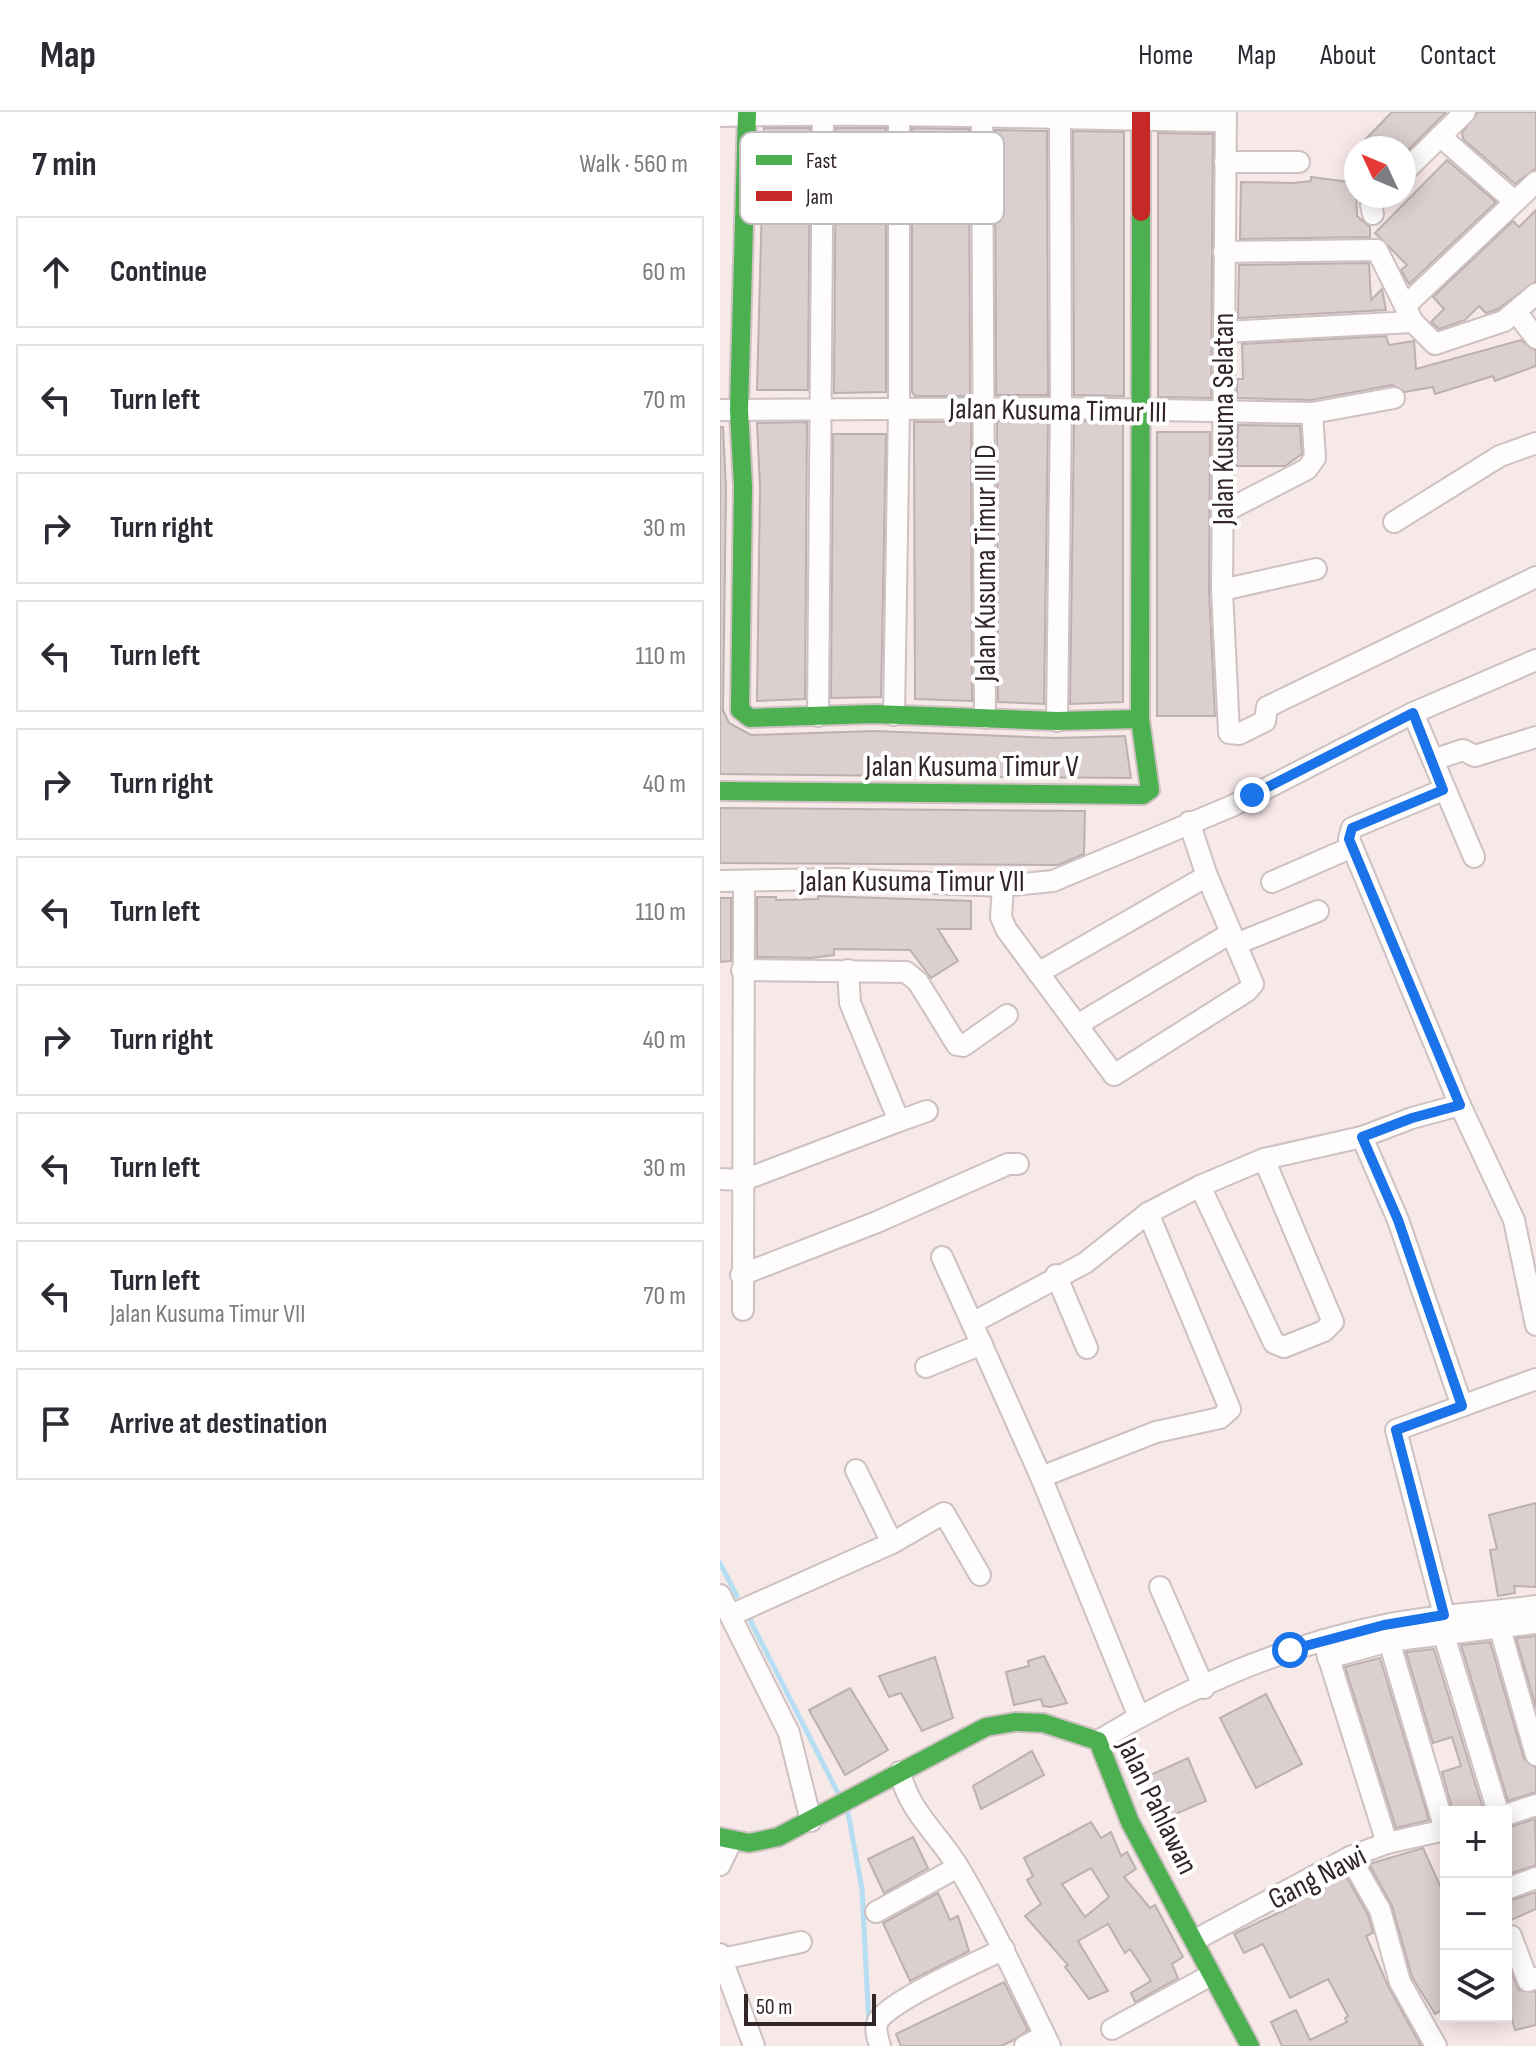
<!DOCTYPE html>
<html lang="en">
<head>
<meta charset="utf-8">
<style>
	:root { --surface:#fff; --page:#f2f2f3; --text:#2b2b33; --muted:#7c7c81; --line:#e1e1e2 }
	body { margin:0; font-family:"Sofia Sans Condensed",sans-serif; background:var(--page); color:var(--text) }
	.controls { position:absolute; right:24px; bottom:24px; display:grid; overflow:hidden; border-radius:0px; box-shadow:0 4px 20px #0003 }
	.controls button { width:72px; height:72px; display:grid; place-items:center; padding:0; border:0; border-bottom:2px solid var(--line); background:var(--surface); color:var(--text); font:40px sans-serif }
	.compass { position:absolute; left:624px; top:24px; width:72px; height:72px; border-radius:50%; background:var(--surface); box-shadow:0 4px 20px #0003; rotate:314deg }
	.scale { position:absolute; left:24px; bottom:20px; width:132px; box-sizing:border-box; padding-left:8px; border:4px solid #322626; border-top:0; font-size:22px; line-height:28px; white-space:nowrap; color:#322626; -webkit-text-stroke:6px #fff; paint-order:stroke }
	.stop { position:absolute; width:24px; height:24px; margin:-18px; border:6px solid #1a73e8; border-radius:50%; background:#fff }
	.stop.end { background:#1a73e8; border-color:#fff; box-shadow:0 2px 8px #0008 }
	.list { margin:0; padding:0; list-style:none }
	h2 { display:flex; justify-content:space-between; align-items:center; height:104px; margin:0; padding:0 32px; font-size:34px }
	h2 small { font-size:26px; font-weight:400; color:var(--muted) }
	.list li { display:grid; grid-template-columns:52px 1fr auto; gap:24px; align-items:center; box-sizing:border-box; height:112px; margin:0 16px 16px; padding:0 16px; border:2px solid var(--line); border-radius:0px }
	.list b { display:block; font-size:30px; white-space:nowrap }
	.list p { margin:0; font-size:26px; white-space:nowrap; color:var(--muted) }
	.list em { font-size:26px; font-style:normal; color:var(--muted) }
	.icon { flex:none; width:44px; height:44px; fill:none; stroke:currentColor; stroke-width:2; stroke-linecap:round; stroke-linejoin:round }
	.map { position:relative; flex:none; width:816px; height:1934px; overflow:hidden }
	header { display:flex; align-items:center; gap:48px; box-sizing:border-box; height:112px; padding:0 40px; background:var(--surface); border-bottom:2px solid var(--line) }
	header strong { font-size:38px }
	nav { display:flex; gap:44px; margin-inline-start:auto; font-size:28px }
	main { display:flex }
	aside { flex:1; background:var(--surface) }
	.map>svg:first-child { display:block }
</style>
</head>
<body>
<header>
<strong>Map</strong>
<nav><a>Home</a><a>Map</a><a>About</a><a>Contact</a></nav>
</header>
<main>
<aside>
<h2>7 min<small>Walk · 560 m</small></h2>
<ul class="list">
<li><svg class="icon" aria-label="ahead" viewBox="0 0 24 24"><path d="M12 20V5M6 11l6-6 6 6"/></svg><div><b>Continue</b></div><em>60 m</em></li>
<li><svg class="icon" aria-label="left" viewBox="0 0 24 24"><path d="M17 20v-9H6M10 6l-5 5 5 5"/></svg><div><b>Turn left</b></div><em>70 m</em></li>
<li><svg class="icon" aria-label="right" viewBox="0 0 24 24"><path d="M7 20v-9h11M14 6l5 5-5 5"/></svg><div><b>Turn right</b></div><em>30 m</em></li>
<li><svg class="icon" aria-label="left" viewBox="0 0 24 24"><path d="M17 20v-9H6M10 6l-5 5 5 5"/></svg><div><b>Turn left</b></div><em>110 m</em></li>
<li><svg class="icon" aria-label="right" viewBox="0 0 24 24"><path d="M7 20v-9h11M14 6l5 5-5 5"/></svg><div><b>Turn right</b></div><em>40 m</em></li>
<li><svg class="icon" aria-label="left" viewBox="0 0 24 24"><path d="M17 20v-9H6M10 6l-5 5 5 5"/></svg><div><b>Turn left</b></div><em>110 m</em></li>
<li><svg class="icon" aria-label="right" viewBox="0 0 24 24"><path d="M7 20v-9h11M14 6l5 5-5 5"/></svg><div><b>Turn right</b></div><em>40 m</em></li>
<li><svg class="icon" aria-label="left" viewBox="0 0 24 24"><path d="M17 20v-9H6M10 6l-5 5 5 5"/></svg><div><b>Turn left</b></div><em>30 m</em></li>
<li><svg class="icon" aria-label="left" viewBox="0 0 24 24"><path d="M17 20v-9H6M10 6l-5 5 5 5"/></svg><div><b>Turn left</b><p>Jalan Kusuma Timur VII</p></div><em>70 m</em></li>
<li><svg class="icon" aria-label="arrive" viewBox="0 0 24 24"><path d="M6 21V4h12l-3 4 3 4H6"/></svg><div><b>Arrive at destination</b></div></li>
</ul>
</aside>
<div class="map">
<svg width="816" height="1934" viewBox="0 0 816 1934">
	<rect width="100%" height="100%" fill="#f8e9e9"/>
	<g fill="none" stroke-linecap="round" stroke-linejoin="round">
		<g stroke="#b6def2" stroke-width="5">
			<path d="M0,1451L17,1484"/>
			<path d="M30,1508L118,1681"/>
			<path d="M128,1701L142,1777L149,1913"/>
		</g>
	</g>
	<g fill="#dccfcf" stroke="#bdb0b0" stroke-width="2" fill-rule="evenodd">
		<path d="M672,0H726L684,42V36H637Z"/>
		<path d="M758,0H816V56L795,72L743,27L742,21Z"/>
		<path d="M44,16H90L88,278H37Z"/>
		<path d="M116,16H166V280L114,281Z"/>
		<path d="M192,16L249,17L250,284H195L192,280Z"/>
		<path d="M275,18L327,19L328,283H276Z"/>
		<path d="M353,19L404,20V284L354,283Z"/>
		<path d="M438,21L493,22L491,286L438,285Z"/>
		<path d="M727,48L776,90L689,172L681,158L687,153L655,121Z"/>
		<path d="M591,65L636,71L637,104L650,115V125L520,127L521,70L573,71L591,69Z"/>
		<path d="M816,98V169L778,197L766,201L759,194L745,208L719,217L711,210L724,197L713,185L793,109L799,115Z"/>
		<path d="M649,151L651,188L662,177L666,198L518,206L519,153Z"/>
		<path d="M666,224L669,233L694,229L696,257L801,228L816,239V254L775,269L773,264L715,282L713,275L685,280L672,273L591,288L517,286V267H523L522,232Z"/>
		<path d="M277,309H328L324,592L278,590Z"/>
		<path d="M354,309L403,310V590L350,592Z"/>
		<path d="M87,310L85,587L37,589L40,375L37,311Z"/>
		<path d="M194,310H251L252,589L195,587Z"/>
		<path d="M518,313L580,314L582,342L565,354H516Z"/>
		<path d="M0,315H3L6,375L3,598L9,611L31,623L154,619L336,626L405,624L411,666L0,662Z"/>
		<path d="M437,320H490L489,478L495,604H437Z"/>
		<path d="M113,322H166L161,585L111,586Z"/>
		<path d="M0,696L365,699L364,742L338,753L0,751Z"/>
		<path d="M98,784L251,789V817H218L238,849L211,866L190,838L114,837V843L91,846L37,845V785H56V788L98,787Z"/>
		<path d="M0,786H11V849L0,850Z"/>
		<path d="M816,1391V1475L794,1474L795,1481L778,1484L770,1438L777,1437L769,1403Z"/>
		<path d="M816,1524V1596L796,1526Z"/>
		<path d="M770,1530L804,1647L816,1656V1680L788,1689L741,1533Z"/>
		<path d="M714,1537L764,1700H733L722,1660L741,1654L732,1625L713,1631L686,1540Z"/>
		<path d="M324,1544L347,1591L331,1595L323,1594L321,1587L294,1593L286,1560L309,1554L308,1549Z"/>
		<path d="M215,1545L233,1606L202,1619L181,1581L169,1585L159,1564Z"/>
		<path d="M660,1546L709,1708L676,1716L625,1555Z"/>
		<path d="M130,1576L168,1638L125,1663L89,1598Z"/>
		<path d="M546,1582L582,1652L536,1676L500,1606Z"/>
		<path d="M312,1639L324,1663L261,1697L253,1674Z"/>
		<path d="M468,1646L486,1689L444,1707L426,1665Z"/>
		<path d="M815,1707L816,1753L786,1763V1716Z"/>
		<path d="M371,1710L381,1726L391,1720L401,1744L407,1740L416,1757L404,1765L430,1796L435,1793L463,1845L452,1852L458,1866L415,1890L411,1881L431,1869L410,1837L405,1841L388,1812L358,1829L388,1879L369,1887L345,1855L348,1853L305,1804L321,1792L307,1768L313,1764L304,1746ZM371,1756L389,1785L365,1805L342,1772Z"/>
		<path d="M193,1725L208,1756L164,1781L148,1747Z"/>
		<path d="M703,1736L726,1787V1896L715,1902L692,1865L672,1794L649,1752Z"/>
		<path d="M625,1762L648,1803L653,1821L646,1824L669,1876L701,1934H562L551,1910L576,1898L590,1928L627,1910L625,1906L628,1904L608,1867L570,1886L543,1832L524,1841L514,1822L575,1793L574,1790Z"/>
		<path d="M816,1780V1797L786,1810V1790Z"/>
		<path d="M218,1781L230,1808L238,1804L249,1839L190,1869L163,1811Z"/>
		<path d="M786,1848L799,1878L816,1880V1913L795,1918L786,1887Z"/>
		<path d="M284,1870L308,1918L294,1928L281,1934H181L176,1922Z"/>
	</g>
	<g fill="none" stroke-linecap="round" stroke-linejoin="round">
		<g stroke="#cec1c1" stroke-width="24">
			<g id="street">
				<path d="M262,0L265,606"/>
				<path d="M506,0L502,478L509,621L519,622L545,609L547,595L816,465"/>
				<path d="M0,4C169,0 337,7 506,9"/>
				<path d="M720,24L794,89"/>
				<path d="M505,50H579"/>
				<path d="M684,60L745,0"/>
				<path d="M653,102L651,93L659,84"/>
				<path d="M504,140L657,138L693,210L715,232L784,209L816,182"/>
				<path d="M685,194L816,70"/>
				<path d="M796,200L816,226"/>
				<path d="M504,220L693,210"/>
				<path d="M0,298L341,296L592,301L674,286"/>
				<path d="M502,401L587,357L595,346L592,301"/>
				<path d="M674,410L780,344L816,331"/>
				<path d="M502,478L596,457"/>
				<path d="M693,601L754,745"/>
				<path d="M174,603L179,296V0"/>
				<path d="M98,604L103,0"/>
				<path d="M337,609L341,296L340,0"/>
				<path d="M713,648L743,638L755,644L816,625"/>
				<path d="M723,678L632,716L629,727L740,993L794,1108L816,1213"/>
				<path d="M0,769L116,767L283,774L333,769L512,694L693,601L816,548"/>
				<path d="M552,770L630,736"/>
				<path d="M283,774L281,805L286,817L394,963L527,879L533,872L487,764L469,710"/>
				<path d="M516,832L598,799"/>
				<path d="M22,858L186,860L198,870L237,933L243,934L287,903"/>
				<path d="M318,861L487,764"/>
				<path d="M357,913L511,821"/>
				<path d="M179,1009L207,999"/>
				<path d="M642,1025L678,1108L742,1294"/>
				<path d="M0,1067L24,1068L179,1009L130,891L128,858"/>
				<path d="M480,1074L554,1231L564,1235L604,1219L613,1210L544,1047"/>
				<path d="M222,1145L252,1211"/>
				<path d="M21,1163L157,1110L288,1052H298"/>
				<path d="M336,1163L367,1236"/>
				<path d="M23,1198L24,770"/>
				<path d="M206,1255L262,1232"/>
				<path d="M321,1365L436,1320L500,1306L510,1297L428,1101"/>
				<path d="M172,1431L224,1401L260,1463"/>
				<path d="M440,1475L484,1576"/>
				<path d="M0,1483L69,1621L91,1709"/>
				<path d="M11,1503L172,1431L136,1358"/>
				<path d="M724,1503L676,1318L816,1267"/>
				<path d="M779,1513L816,1643"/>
				<path d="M723,1520L778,1700"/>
				<path d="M603,1528L667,1731"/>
				<path d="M669,1529L726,1721"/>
				<path d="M608,1546L669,1529L816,1511"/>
				<path d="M419,1605L321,1365L252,1211L365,1151L428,1101L480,1074L544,1047L642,1025L692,1006L740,993"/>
				<path d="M378,1629C465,1576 566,1533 665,1513C715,1503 765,1501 816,1494"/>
				<path d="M180,1660C189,1701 220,1723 240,1758C274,1815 301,1875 330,1934"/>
				<path d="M786,1703L816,1693"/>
				<path d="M630,1745L660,1798L680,1870L716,1934"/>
				<path d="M0,1753L11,1730"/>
				<path d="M786,1777L816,1766"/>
				<path d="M156,1800L238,1755"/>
				<path d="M786,1824H791L808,1869L816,1866"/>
				<path d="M475,1828L630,1745L667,1731L725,1718"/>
				<path d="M0,1842L34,1934"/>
				<path d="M2,1847L81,1830"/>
				<path d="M392,1917L491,1863"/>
				<path d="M160,1934C158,1926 154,1917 158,1909C171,1888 258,1850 284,1837"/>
				<path d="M305,1934L325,1924"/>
			</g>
		</g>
		<g stroke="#cec1c1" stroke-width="22">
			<g id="fast">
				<path d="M27,0L19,298L23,375L20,598L30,606L154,602L337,609L420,607"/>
				<path d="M0,679L423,683L430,678L420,607L421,100"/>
				<path d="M0,1725L29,1731L58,1725L266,1615L295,1610L323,1611L378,1629L410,1710L530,1934"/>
			</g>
		</g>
		<g stroke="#cec1c1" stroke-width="22">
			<path id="jam" d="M421,100V0"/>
		</g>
		<use href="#street" stroke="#fefcfc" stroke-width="20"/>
		<use href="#fast" stroke="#4caf50" stroke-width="18"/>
		<use href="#jam" stroke="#c62828" stroke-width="18"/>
	</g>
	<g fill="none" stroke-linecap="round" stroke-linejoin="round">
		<path stroke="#1a73e8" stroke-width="10" d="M532,683L693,601L723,678L632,716L629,727L740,993L692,1006L642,1025L678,1108L742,1294L676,1318L724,1503L664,1513L570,1538"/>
	</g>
	<g text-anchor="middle" stroke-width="8" stroke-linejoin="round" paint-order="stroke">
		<g font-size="30" fill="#322626" stroke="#fff">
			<text transform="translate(338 298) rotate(1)" y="10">Jalan Kusuma Timur III</text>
			<text transform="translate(503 307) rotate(-90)" y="10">Jalan Kusuma Selatan</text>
			<text transform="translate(265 451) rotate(-90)" y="10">Jalan Kusuma Timur III D</text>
			<text x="252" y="664">Jalan Kusuma Timur V</text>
			<text x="192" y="779">Jalan Kusuma Timur VII</text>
			<text transform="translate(438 1694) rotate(64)" y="10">Jalan Pahlawan</text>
			<text transform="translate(597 1765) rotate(-27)" y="10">Gang Nawi</text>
		</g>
	</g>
	<rect x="20" y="20" width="264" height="92" rx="12" fill="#fff" stroke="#c2bebe" stroke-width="2"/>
	<rect x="36" y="43" width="36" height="10" fill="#4caf50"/>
	<rect x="36" y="79" width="36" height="10" fill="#c62828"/>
	<g font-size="22" fill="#322626">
		<text x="86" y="56">Fast</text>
		<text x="86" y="92">Jam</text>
	</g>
</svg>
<div class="controls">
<button>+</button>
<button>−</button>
<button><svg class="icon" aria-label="layers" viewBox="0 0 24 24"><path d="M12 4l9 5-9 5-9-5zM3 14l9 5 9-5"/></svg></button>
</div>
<svg class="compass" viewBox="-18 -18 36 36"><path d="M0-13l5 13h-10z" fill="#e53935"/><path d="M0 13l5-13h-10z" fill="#7c7c81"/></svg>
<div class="scale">50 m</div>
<div class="stop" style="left:570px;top:1538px"></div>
<div class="stop end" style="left:532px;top:683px"></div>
</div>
</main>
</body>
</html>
